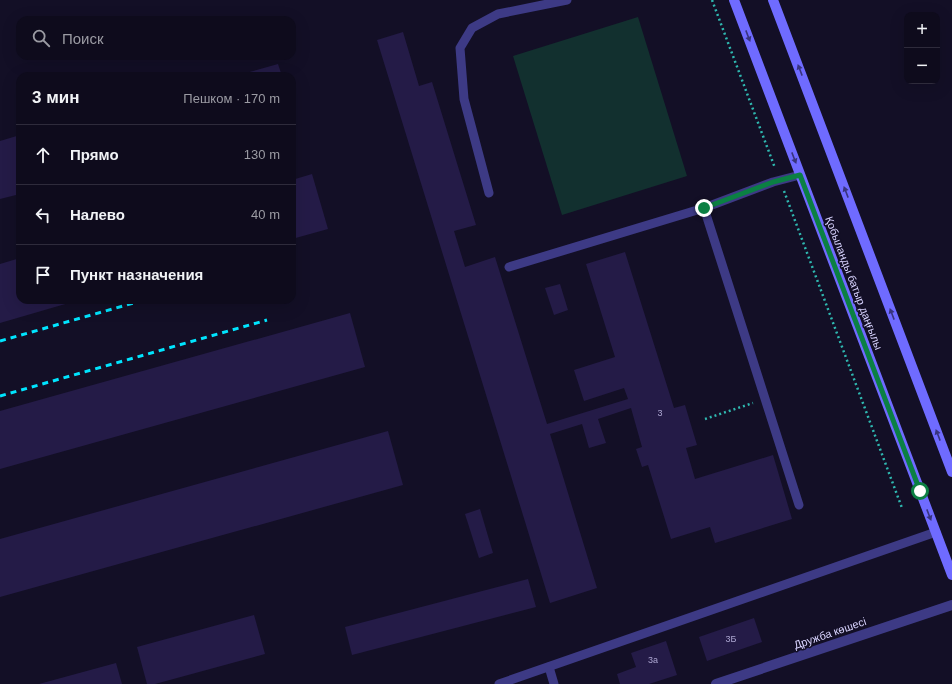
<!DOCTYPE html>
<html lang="ru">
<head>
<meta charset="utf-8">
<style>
	:root { --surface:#0e0b1c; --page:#171425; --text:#f1f3f6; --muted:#9b9ba3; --line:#2e2b3b }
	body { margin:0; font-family:Helvetica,sans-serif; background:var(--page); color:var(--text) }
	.controls { position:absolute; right:12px; top:12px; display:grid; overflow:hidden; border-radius:8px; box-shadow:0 4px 16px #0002 }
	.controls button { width:36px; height:36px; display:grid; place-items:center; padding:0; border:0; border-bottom:1px solid var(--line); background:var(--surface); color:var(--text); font:20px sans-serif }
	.stop { position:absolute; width:12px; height:12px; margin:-9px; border:3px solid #0b8043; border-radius:50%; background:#fff }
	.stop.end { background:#0b8043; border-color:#fff; box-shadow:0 1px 4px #0008 }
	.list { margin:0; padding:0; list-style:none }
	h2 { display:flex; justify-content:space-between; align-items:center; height:52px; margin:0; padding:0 16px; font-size:17px }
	h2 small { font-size:13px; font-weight:400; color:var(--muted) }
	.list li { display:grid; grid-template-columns:26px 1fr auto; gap:12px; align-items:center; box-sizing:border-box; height:60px; padding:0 16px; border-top:1px solid var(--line) }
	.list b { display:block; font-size:15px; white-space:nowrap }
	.list em { font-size:13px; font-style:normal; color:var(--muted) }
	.icon { flex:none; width:22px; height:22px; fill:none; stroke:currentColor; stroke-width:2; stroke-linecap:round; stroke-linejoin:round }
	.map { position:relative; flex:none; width:952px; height:684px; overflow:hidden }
	.search { position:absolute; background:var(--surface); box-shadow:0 4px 16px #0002; left:16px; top:16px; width:280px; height:44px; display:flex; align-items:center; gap:10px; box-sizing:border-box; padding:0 14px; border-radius:12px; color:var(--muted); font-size:15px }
	.panel { position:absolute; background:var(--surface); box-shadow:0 4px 16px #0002; left:16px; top:72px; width:280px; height:232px; border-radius:12px }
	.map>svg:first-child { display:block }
</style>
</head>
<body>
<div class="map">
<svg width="952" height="684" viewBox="0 0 952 684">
	<rect width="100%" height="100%" fill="#130f26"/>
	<path fill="#12302f" d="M638,17L687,176L562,215L513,56Z"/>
	<g fill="#241b47">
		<path d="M403,32L419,86L432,82L476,225L454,231L465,267L495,257L547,424L628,399L624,388L584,401L574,370L615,357L586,264L625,252L674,408L685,405L697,445L686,448L695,479L773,455L792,519L715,543L710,527L671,539L648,465L642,467L636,449L642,447L631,408L598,419L606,443L589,448L582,424L550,434L597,588L550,603L377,40Z"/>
		<path d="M278,64L282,76H235Z"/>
		<path d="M20,135V194L0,199V141Z"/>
		<path d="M312,174L328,229L292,239V180Z"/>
		<path d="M20,258V300H79L0,323V264Z"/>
		<path d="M560,284L568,310L554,315L545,288Z"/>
		<path d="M350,313L365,367L0,469V411Z"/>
		<path d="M388,431L403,485L0,597V539Z"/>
		<path d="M480,509L493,553L479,558L465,514Z"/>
		<path d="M528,579L536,607L352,655L345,627Z"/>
		<path d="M254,615L265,654L155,684H147L137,647Z"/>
		<path d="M754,618L762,642L707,661L699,637Z"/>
		<path d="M666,641L677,675L649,684H620L617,674L636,667L631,653Z"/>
		<path d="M116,663L122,684H39Z"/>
	</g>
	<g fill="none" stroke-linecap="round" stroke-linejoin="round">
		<g stroke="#2fb8b0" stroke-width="2.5" stroke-dasharray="2 3" stroke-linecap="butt">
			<path d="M712,0L775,168"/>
			<path d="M784,191L902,508"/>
			<path d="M705,419L753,403"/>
		</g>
		<g stroke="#3d3a85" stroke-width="9">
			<path d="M489,193L464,99L460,48L472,28L498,14L567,0"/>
			<path d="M704,208L799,505"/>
			<path d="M509,267L704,208L773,182L800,175"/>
			<path d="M549,667L554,684"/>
			<path d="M499,684L936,532"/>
		</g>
		<path stroke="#3d3a85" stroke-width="10" d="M716,684L952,605"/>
		<g stroke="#6f6bff" stroke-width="10">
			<path d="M734,0L952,575"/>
			<path d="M773,0L952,472"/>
		</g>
		<g stroke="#00e5ff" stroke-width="3" stroke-dasharray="6 5" stroke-linecap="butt">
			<path d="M0,341L144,300"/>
			<path d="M0,396L267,320"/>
		</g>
	</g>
	<defs><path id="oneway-solid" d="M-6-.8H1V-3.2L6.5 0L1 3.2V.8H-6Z"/></defs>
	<g fill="#38347d">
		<use href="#oneway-solid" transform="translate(748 36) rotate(69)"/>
		<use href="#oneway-solid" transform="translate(800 70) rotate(-111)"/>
		<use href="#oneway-solid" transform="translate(794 158) rotate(69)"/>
		<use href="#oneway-solid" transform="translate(846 192) rotate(-111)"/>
		<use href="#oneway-solid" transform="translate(892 314) rotate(-111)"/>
		<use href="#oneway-solid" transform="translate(938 435) rotate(-111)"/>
		<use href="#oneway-solid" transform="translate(929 515) rotate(69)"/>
	</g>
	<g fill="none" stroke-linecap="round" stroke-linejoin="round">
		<path stroke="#0b8043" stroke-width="5" d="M704,208L773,182L800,175L920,491"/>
	</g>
	<g text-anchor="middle" stroke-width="3" stroke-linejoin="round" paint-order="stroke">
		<g font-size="9" fill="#aca6d1">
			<text x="660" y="416">3</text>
			<text x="731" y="642">3Б</text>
			<text x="653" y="663">3а</text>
		</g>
		<g font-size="11" fill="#d9d4ff" stroke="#130f26">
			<text transform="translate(854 283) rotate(69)" y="4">Қобыланды батыр даңғылы</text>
			<text transform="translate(830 633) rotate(-19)" y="4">Дружба көшесі</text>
		</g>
	</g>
</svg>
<div class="controls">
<button>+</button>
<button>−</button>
</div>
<div class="stop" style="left:920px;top:491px"></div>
<div class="stop end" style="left:704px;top:208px"></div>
<div class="search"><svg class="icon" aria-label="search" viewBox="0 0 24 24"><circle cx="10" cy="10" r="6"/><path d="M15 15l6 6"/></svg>Поиск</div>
<section class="panel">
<h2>3 мин<small>Пешком · 170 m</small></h2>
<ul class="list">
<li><svg class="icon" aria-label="ahead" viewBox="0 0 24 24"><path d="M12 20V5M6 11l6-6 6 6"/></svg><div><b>Прямо</b></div><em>130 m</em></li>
<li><svg class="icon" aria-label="left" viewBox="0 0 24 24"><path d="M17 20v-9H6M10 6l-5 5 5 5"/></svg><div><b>Налево</b></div><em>40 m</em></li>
<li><svg class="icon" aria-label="arrive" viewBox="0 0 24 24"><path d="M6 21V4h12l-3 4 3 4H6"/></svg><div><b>Пункт назначения</b></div></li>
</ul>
</section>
</div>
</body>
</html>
